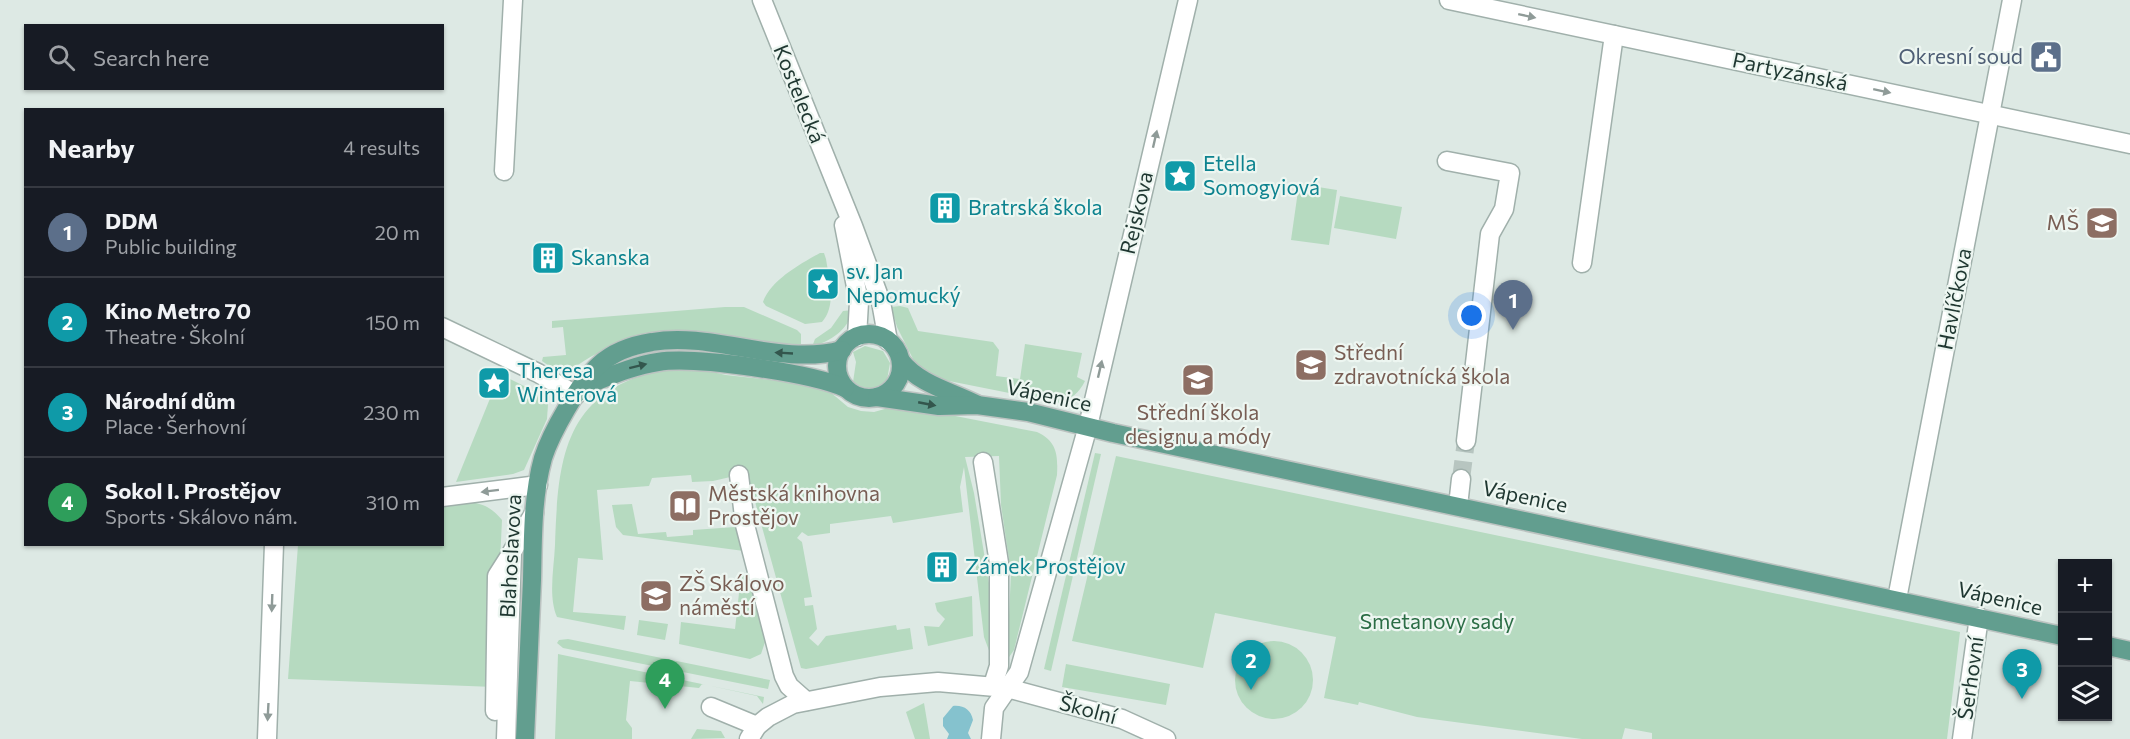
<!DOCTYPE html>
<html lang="en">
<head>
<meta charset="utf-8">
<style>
	:root { --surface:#171b24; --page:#20242c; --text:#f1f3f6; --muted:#9ea1a6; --line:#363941; --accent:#ef7d55 }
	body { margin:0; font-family:Commissioner,sans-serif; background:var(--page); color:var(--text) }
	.controls { position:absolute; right:18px; bottom:18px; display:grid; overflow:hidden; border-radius:0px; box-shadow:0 2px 4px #0004 }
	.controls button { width:54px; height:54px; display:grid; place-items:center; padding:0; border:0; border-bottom:2px solid var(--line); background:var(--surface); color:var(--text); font:30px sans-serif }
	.you { position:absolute; left:1472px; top:316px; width:21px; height:21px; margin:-15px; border:4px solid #fff; border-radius:50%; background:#1a73e8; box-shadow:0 0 0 9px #1a73e833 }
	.badge { display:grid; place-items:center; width:39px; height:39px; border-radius:50%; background:var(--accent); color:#fff; font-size:20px; font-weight:700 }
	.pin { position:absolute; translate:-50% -50px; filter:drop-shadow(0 2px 3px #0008) }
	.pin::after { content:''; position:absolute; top:32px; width:21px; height:18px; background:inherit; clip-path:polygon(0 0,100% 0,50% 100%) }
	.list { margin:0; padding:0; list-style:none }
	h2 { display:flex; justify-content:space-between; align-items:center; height:78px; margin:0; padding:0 24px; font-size:26px }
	h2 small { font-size:20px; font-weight:400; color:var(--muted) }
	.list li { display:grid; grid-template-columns:39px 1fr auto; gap:18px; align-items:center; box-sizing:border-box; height:90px; padding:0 24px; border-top:2px solid var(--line) }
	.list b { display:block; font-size:22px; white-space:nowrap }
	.list p { margin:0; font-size:20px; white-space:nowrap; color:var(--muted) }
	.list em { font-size:20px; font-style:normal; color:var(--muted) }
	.icon { flex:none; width:33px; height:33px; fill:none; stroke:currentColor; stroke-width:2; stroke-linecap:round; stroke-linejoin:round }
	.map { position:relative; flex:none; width:2130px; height:739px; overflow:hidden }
	.search { position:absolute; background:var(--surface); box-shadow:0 2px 4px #0004; left:24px; top:24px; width:420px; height:66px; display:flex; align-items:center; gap:15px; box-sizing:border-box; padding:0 21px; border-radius:0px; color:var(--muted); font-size:22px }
	.panel { position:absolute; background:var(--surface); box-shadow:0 2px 4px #0004; left:24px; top:108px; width:420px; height:438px; border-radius:0px }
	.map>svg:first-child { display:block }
</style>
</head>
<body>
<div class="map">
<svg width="2130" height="739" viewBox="0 0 2130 739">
	<rect width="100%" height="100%" fill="#dde9e4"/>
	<g fill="#b6dac0">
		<path d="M1299,184L1337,190L1329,245L1291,240Z"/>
		<path d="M1340,196L1402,207L1396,239L1334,228Z"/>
		<path d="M820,253H824L826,259C829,279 837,305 822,322L805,324L766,306L763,302C771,280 800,264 820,253Z"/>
		<path d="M900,306L908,308L918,331L993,342L999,350L996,376L1020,379L1025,344L1082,353L1077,377L1085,381C1079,393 1072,398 1060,403L934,378L917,367L897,327L891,307Z"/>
		<path d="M725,307H744L797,330L801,334V349C780,346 758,342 737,342C696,342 645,347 604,352C579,356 573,384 542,361L543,357L566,355L563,327L552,328V321Z"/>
		<path d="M853,310C847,331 832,340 812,347L815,339L831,328L843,311Z"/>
		<path d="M865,346L883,351L890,363L887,380C876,390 866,391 853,382L856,362L853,352Z"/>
		<path d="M671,368L703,370L726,375L823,386L848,407L861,411L874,412L899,405L1037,432C1057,441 1058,455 1057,475L1014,650L1007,660L1011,573L1001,505L999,456L965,457L974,493L991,595V656L984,637L964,467L960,487L963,512L893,523L891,516L830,524V533L808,536L802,532L797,538L802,542L812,597L804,598L805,606L813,605L817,629L809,638L818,646L826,636L896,625L897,630L910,628L913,649L806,669L801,668L749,480L739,475L713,481L692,482L691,475L652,478L649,486L597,490L603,560L578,558L573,612L626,616L624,630L557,617C548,596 554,568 555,545C558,452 566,388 671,368Z"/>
		<path d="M500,374L540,394L548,404L547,419L524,470L513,474L456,482Z"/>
		<path d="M1095,453L1101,454L1051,671L1044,669Z"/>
		<path d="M1116,456L1960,632L1947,739H1652V733L1625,728L1622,739H1582L1417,717L1359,702L1358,705L1324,698L1336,637L1215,613L1203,668L1072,641Z"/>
		<path d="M464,502C481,502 491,507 502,520L494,687L288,679L298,545L442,544L443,505Z"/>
		<path d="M632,504L638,534L666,532L667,537L693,535V530L735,527L739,530L744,551L623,535L616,527L612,505Z"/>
		<path d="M741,575L750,576L765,642L761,654L750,659L679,644L681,622L735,629Z"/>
		<path d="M972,596L973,636L928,646L924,626L939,627L945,619L937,611L935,603Z"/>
		<path d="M639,620L668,624L665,640L637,635Z"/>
		<path d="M568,639L770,680L768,689L563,648L557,643L559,640Z"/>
		<circle cx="1274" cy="680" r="39"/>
		<path d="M558,654L764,697L763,704L757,696L702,684L699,688L630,681L626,720L632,728V739H555Z"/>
		<path d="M1066,664L1170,684L1166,705L1062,687Z"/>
		<path d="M924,703L930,739H915L906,712Z"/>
		<path d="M697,729L721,731L725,738L691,739Z"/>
	</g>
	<path fill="#85c2ce" d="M953,706C964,705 971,710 973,720L968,733L971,739H947L949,734L943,726V718Z"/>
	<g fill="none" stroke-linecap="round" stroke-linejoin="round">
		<path stroke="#b7c5c0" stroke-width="18" stroke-dasharray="18 9" stroke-linecap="butt" d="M1461,479L1466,441"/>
		<g stroke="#a0b0ab" stroke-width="21">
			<g id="minor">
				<path d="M762,0L853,226L881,302L888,341"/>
				<path d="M1449,0L2130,144"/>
				<path d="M1447,161L1510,173L1504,209L1490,234L1466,441"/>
				<path d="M504,171L513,0"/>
				<path d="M844,225L859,302L857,337"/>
				<path d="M1582,263L1614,35"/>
				<path d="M442,327L538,373L576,395"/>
				<path d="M983,462L999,563V666L993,685"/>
				<path d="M739,475L745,525L784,676L789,686L806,701"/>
				<path d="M442,497L538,485"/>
				<path d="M1458,506L1461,479"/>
				<path d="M1897,599L2012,0"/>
				<path d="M711,707L757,726"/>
				<path d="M495,711L497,576L511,554"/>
				<path d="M267,739L274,544"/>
				<path d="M506,739L512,552L534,513"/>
				<path d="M749,739L757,726L768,717L793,704L880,687L938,682L1007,688L1122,719L1166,739"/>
				<path d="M991,739L994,708L1019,672L1088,426L1188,0"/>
				<path d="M1962,739L1979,617"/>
			</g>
		</g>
		<g stroke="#bcc3c1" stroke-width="21">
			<g id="major">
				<circle cx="869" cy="366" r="32"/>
				<path d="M901,361C919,384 950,391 976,404"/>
				<path d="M584,386C608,377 632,366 658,362C695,356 811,373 845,388"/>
				<path d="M877,397L939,406L977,405L1028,412L1113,433L2062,636"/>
				<path d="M2108,646L2130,651"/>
				<path d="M525,739C527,686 530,633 532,580C533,540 532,498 543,458C551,433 579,383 599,365C613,352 633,345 652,342C712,331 780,367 842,350"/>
			</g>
		</g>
		<use href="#minor" stroke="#fff" stroke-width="18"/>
		<use href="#major" stroke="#629e8f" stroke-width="18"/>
	</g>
	<defs><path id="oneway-solid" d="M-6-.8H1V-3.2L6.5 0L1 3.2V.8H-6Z" transform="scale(1.5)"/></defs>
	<g fill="#8f9b98">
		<use href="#oneway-solid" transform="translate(1527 16) rotate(12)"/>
		<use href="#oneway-solid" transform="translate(1882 91) rotate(12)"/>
		<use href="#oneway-solid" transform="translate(1155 139) rotate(-77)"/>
		<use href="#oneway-solid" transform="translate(1100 369) rotate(-77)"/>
		<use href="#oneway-solid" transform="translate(490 491) rotate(173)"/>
		<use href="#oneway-solid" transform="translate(272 603) rotate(92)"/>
		<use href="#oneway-solid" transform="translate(268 712) rotate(93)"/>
	</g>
	<g fill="#33564d">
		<use href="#oneway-solid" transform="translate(784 353) rotate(-177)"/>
		<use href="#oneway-solid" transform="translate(638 366) rotate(-14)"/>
		<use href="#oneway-solid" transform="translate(927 404) rotate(11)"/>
	</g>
	<defs>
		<g id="civic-square" transform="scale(1.725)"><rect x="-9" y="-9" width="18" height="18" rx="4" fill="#5c6f8a" stroke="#edf6f1"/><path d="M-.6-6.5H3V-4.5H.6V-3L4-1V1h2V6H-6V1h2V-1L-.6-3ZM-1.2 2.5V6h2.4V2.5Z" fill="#fff"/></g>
		<g id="sight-square" transform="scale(1.725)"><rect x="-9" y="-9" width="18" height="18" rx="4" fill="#0f9aa8" stroke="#edf6f1"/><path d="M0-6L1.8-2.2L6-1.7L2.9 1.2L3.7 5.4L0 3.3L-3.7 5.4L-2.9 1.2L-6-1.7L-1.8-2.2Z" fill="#fff"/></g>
		<g id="building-square" transform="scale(1.725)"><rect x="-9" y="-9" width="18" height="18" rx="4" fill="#0f9aa8" stroke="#edf6f1"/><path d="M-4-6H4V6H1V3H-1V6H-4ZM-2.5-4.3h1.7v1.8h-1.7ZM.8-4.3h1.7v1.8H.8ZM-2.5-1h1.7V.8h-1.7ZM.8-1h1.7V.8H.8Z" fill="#fff"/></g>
		<g id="school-square" transform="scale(1.725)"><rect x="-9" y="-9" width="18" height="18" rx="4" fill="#8d6e63" stroke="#edf6f1"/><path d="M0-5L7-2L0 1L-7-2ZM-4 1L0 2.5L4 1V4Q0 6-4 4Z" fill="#fff"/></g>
		<g id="library-square" transform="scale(1.725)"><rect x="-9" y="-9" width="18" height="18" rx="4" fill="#8d6e63" stroke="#edf6f1"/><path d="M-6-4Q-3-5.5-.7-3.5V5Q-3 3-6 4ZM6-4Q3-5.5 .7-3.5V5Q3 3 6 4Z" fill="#fff"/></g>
	</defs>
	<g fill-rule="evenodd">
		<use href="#civic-square" x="2046" y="57"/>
		<use href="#sight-square" x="1180" y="176"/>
		<use href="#building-square" x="945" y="208"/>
		<use href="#school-square" x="2102" y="223"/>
		<use href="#building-square" x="548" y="258"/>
		<use href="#sight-square" x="823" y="284"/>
		<use href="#school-square" x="1311" y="365"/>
		<use href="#school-square" x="1198" y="380"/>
		<use href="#sight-square" x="494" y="383"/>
		<use href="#library-square" x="685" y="506"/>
		<use href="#building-square" x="942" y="567"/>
		<use href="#school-square" x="656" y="596"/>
	</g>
	<g text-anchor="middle" stroke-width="4.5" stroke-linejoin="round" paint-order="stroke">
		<g font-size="21" fill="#4e5e75" stroke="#edf6f1" text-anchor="end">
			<text x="2023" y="64">Okresní soud</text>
		</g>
		<g font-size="21" fill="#1f3731" stroke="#edf6f1">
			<text transform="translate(1790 72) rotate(12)" y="7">Partyzánská</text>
			<text transform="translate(799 94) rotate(68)" y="7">Kostelecká</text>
			<text transform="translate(1137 213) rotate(-77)" y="7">Rejskova</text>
			<text transform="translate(1955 299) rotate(-79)" y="7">Havlíčkova</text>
			<text transform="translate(1049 396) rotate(12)" y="7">Vápenice</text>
			<text transform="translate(1525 497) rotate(12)" y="7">Vápenice</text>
			<text transform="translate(511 556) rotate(-87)" y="7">Blahoslavova</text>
			<text transform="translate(2000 599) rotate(13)" y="7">Vápenice</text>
			<text transform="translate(1971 678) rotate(-82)" y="7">Šerhovní</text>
			<text transform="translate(1088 710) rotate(15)" y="7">Školní</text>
		</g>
		<g font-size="21" fill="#0d838f" stroke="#edf6f1" text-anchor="start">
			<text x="1203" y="171">Etella<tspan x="1203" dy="24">Somogyiová</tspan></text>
			<text x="968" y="215">Bratrská škola</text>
			<text x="571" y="265">Skanska</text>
			<text x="846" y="279">sv. Jan<tspan x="846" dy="24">Nepomucký</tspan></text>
			<text x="517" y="378">Theresa<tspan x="517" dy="24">Winterová</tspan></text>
			<text x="965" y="574">Zámek Prostějov</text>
		</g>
		<g font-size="21" fill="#785e54" stroke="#edf6f1" text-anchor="start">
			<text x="2079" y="230" text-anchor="end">MŠ</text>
			<text x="1334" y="360">Střední<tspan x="1334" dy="24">zdravotnícká škola</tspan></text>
			<text x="1198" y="420" text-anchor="middle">Střední škola<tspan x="1198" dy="24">designu a módy</tspan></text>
			<text x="708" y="501">Městská knihovna<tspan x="708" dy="24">Prostějov</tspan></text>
			<text x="679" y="591">ZŠ Skálovo<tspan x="679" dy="24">náměstí</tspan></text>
		</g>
		<g font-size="21" fill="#2b6d45" stroke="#edf6f1">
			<text x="1437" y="629">Smetanovy sady</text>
		</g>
	</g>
</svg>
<div class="controls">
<button>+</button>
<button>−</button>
<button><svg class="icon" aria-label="layers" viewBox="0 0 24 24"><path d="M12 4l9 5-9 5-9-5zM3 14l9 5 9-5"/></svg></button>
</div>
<div class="you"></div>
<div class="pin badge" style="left:1513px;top:330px;background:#5c6f8a">1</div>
<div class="pin badge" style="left:1251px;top:690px;background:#0f9aa8">2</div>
<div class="pin badge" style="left:2022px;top:699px;background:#0f9aa8">3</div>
<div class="pin badge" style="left:665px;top:709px;background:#2e9e5b">4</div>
<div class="search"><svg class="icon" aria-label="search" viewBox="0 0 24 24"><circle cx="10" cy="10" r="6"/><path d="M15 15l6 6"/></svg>Search here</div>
<section class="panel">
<h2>Nearby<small>4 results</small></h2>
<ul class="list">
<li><span class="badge" style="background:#5c6f8a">1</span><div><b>DDM</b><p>Public building</p></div><em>20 m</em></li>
<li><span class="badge" style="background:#0f9aa8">2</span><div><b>Kino Metro 70</b><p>Theatre · Školní</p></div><em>150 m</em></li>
<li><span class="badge" style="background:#0f9aa8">3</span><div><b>Národní dům</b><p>Place · Šerhovní</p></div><em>230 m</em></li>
<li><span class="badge" style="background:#2e9e5b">4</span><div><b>Sokol I. Prostějov</b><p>Sports · Skálovo nám.</p></div><em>310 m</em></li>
</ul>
</section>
</div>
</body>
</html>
